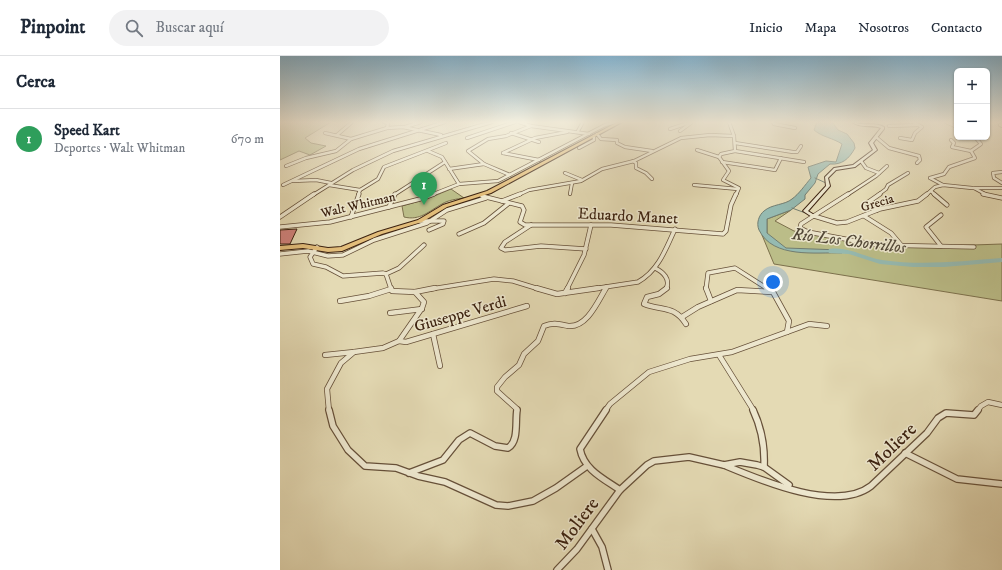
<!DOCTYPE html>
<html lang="es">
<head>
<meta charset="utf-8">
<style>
	:root { --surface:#fff; --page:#f2f2f3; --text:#1f2937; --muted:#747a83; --line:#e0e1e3; --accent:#0b8043 }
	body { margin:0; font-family:"IM FELL DW Pica",serif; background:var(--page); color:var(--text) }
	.controls { position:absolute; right:12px; top:12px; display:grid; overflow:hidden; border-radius:6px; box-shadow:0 1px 3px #0004 }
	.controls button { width:36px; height:36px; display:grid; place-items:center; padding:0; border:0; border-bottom:1px solid var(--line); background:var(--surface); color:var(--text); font:20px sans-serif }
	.you { position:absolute; left:493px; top:226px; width:14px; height:14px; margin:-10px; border:3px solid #fff; border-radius:50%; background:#1a73e8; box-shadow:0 0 0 6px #1a73e833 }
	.badge { display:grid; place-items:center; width:26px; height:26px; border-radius:50%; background:var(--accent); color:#fff; font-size:13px; font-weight:700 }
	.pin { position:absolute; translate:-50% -33px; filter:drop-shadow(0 1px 2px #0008) }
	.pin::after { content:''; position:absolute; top:21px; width:14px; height:12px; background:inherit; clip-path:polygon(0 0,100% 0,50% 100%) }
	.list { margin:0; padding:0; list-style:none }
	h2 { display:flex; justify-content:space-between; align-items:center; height:52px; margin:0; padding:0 16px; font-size:17px }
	h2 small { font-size:13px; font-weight:400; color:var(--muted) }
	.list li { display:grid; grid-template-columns:26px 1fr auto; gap:12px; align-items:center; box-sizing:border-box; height:60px; padding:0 16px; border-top:1px solid var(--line) }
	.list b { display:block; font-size:15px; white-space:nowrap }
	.list p { margin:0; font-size:13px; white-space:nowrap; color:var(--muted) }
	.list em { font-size:13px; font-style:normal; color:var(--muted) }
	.icon { flex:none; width:22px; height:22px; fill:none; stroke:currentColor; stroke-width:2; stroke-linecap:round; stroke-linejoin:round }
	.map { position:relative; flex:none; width:722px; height:514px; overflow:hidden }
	header { display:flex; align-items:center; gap:24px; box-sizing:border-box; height:56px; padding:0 20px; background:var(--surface); border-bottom:1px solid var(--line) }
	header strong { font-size:19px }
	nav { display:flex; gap:22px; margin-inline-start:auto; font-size:14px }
	.search { width:280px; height:36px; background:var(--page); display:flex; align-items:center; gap:10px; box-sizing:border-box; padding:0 14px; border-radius:22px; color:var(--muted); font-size:15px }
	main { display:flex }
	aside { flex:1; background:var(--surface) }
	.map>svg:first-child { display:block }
</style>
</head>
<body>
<header>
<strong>Pinpoint</strong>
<div class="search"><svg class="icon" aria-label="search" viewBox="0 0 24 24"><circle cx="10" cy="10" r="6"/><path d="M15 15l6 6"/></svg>Buscar aquí</div>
<nav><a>Inicio</a><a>Mapa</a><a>Nosotros</a><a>Contacto</a></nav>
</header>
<main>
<aside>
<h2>Cerca<small></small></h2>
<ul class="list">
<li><span class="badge" style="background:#2e9e5b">1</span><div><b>Speed Kart</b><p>Deportes · Walt Whitman</p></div><em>670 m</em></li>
</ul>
</aside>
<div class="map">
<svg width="722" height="514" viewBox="0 0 722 514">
	<rect width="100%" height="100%" fill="#e4dab4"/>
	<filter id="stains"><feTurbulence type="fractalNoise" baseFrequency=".005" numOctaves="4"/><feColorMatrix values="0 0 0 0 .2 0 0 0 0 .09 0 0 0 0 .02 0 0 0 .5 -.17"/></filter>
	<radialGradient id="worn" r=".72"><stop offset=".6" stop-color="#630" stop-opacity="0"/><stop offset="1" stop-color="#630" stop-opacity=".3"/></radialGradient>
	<g fill="#bbbd88" stroke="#7c704c">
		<path d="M0,66H51L25,82L31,87L46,90L30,99L19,95L0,104Z"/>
		<path d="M171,133L184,142C177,143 168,144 162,148C149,155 140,165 124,161L122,150L147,143Z"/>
		<path d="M511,154L495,165L514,175L604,192L722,188V245L494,208L482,179L487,177V163Z"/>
	</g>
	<path fill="#95bab1" stroke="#717d71" d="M537,66H552L558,74L567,78L574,87L575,92C569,103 562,109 550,108L538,118L535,127L525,139V143L511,154L487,163V177L506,192L561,194L562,197C536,196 493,203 479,174C476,167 479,159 484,155C492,148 505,149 512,143C519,138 525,129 531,122L528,111L546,105L556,106L562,88C553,82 542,81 534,74Z"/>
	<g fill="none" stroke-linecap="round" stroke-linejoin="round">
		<g stroke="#717d71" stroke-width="1">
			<path d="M535,122L546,127"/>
			<path d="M512,152L528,158"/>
		</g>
		<path fill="#95bab1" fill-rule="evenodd" d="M549,193C568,190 584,201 602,204C642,210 682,205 722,202V206L664,211H633L600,208L569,198L549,197L548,195Z"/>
	</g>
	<path fill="#ce817a" stroke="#3c2210" d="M17,173L10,188H0V174Z"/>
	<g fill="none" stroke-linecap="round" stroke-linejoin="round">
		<g stroke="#665039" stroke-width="4">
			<g id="street-far3">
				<path d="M104,66L108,67L107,72L123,71L161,79"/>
				<path d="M239,66L251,70L309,78"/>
				<path d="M449,66L454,80L455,95L441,98L439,101L449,115L443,124L459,132L456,139"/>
				<path d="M493,66L494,68L515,72"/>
				<path d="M666,66L677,71"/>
				<path d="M722,68L720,69L722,70"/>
				<path d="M609,70L638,69"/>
				<path d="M125,71L141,66"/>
				<path d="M390,73L411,66"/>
				<path d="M298,75L303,66"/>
				<path d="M400,75L411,67"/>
				<path d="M45,77L71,83"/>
				<path d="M231,77L259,86"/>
				<path d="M317,78L321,83L337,84V87L345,91L372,95"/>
				<path d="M57,79L72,66"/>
				<path d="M596,81L609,92L639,100L640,104L637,107"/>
				<path d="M187,82L235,66"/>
				<path d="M620,82L632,84L635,77L642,71L633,66"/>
				<path d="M671,84L674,87L672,91L691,95"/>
				<path d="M455,87L513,96H517L521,90"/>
				<path d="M299,92L314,84V80"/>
				<path d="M417,94L439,101"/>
				<path d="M148,95L162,101L179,128"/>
				<path d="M455,95L524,106"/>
				<path d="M223,97L255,82L287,76"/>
				<path d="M223,97L259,104"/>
				<path d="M353,105L356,107V112L366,117L372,123"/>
				<path d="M581,105L586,112L599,117"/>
				<path d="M442,106L495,114L501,102"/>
				<path d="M6,110L26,102L56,95L71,83L107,72"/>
				<path d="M169,113L204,108"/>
				<path d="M722,116L713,117L714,122L722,127"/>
				<path d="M285,117L302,124"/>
				<path d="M230,119L204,108L188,95L208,83L226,80L251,70"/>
				<path d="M650,122L664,118L669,111L695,102L691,95L701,88L695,81"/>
				<path d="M650,122L663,129"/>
				<path d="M13,125L36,124L51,127"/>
				<path d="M3,129L79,93L165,66"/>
				<path d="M49,129L80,134"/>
				<path d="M414,129L458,133"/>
				<path d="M694,132L707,139"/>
				<path d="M651,135L655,139"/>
				<path d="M290,138L292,127"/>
				<path d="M33,139L73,114L113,95L212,66"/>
				<path d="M78,139L80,134L98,123L104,111L166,87"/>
				<path d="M114,139L165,106"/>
				<path d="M151,139L179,128L218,125L325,69L335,66"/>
				<path d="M238,139L249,134L301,125L322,113L354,105L401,82L430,79L454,80"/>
				<path d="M567,139L596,120L607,110"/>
				<path d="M598,139L606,133L608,129L628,117"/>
				<path d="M646,139L655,131L663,129L692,132H722"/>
			</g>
		</g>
		<g stroke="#665039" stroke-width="5">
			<g id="street-far2">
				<path d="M568,138L521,168L520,172L528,176L597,189L694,191"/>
				<path d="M654,138L667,149"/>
				<path d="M703,138L722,142"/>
				<path d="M202,140L242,150L244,154L240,166L245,169H331L443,178L446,175L451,149L456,138"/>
				<path d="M222,145L240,138"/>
				<path d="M109,151L115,138"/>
				<path d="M597,154L587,147L600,138"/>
				<path d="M661,159L646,171L661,190"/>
				<path d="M534,160L557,167L567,166L600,153L638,145L647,138"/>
				<path d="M584,160L611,177L622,190"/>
				<path d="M0,161L34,138"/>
				<path d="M71,161L79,138"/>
				<path d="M140,165H164L163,168L149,174"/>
				<path d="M251,169L225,186L221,192L225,194L261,190L306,193"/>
				<path d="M0,171L50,166L140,143L154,138"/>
				<path d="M179,178L204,167L229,147"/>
				<path d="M37,191L30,201L33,208L46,211L63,220L103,217L106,218L111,233"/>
				<path d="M0,198L28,195L48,200L63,199L94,184L147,167L167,154L206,142"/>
				<path d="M375,212C383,216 391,223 386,233"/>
				<path d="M106,218L119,212L144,189"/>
				<path d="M151,233L214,223L233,225L259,233"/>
				<path d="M287,233L304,199L311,169"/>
				<path d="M312,233L358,226C378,215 386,193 395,173"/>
				<path d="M325,233L326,231"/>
				<path d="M426,233L428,217L455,212L488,233"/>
			</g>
		</g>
		<g stroke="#665039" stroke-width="6">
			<g id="street-far1">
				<path d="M256,232L277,238L319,232"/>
				<path d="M387,232L379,238L367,241L364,248C382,255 394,249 406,268"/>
				<path d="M426,232L431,245"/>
				<path d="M486,232L493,236L509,265L507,276"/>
				<path d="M135,236L155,232"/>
				<path d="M285,237L288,232"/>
				<path d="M60,245L89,240L111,233"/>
				<path d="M110,257L142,253"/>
				<path d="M402,261L418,251L457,234L493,236"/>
				<path d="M153,278L160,310"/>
				<path d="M119,285L126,286L247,250"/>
				<path d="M45,299L74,296"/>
				<path d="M439,299L474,355"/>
				<path d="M49,355L47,333L61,307L74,296L103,292L119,285L142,252L144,246L135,236L112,235L111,232"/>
				<path d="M237,355V353L217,335V331L225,321L239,309L244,298L258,285L264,270C273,266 279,268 288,270C307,272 318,245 326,232"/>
				<path d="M325,355L330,348L369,316L410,303L452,296L529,268L547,270"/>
				<path d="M697,355L701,350L708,346L722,349"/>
			</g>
		</g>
		<g stroke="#665039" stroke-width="8">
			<g id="street">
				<path d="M49,354L53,370L68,394L85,410L116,412L138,420L165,426L216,449L228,450L253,445L276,432L307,410"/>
				<path d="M326,354L300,393C304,414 324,423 340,434"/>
				<path d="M473,354C482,373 485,390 484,411"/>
				<path d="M625,397L677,423L722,428"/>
				<path d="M444,409C480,424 556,457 591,430L647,377L658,362L666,357L694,359L698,354"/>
				<path d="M129,417L163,404L179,384L190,377L215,390L228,392C239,385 235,366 237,354"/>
				<path d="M312,473L322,491L328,514"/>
				<path d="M277,514L297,493L340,434L367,409L374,405L409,401L444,409L460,406L477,409L484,411L509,429"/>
			</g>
		</g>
		<g stroke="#3c2210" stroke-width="2">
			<path id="secondary" d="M572,66C576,66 578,68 582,68C590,69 597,67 604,71V73L593,87L597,94L575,111L556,114L548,122L550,130L528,155L536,160V161H532L523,155L546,130L545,121L554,112L573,109L593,94L589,87L601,72C592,68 581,73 572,66Z"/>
		</g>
		<g stroke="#3c2210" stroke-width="2">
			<path id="primary" d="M338,66H342L211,137L167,151L142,166L102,178L62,195L48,196L23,192L0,194V190L23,188L48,192L61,191L98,176L138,164L163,149L207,135Z"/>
		</g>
		<use href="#street-far3" stroke="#ede7ce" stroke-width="2.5"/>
		<use href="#street-far2" stroke="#ede7ce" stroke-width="3.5"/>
		<use href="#street-far1" stroke="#ede7ce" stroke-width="4.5"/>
		<use href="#street" stroke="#ede7ce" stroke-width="5.5"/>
		<use href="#secondary" fill="#ede7ce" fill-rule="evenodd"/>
		<use href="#primary" fill="#e2bd7a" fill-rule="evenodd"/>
	</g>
	<linearGradient id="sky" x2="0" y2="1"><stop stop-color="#87b6d2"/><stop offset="0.48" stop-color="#f3eedd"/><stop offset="1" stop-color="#f3eedd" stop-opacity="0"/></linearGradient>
	<rect width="722" height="138" fill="url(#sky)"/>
	<g text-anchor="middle" stroke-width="3" stroke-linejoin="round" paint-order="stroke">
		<g font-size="13" fill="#3c2210" stroke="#ede7ce">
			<text transform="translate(597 146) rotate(-17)" y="5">Grecia</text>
			<text transform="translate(78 148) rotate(-13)" y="5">Walt Whitman</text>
		</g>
		<g font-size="16" fill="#3c2210" stroke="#ede7ce">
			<text transform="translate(348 159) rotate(3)" y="6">Eduardo Manet</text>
			<text transform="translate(180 257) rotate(-16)" y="6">Giuseppe Verdi</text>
		</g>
		<g font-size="17" font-style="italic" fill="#524838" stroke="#ede7ce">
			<text transform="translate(569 184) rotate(7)" y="6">Río Los Chorrillos</text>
		</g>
		<g font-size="19" fill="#3c2210" stroke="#ede7ce">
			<text transform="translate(611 390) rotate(-44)" y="7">Moliere</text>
			<text transform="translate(296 467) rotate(-53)" y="7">Moliere</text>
		</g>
	</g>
	<rect width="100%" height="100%" filter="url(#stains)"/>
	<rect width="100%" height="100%" fill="url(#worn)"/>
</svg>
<div class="controls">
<button>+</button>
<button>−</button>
</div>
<div class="you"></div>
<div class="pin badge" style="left:144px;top:149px;background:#2e9e5b">1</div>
</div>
</main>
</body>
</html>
